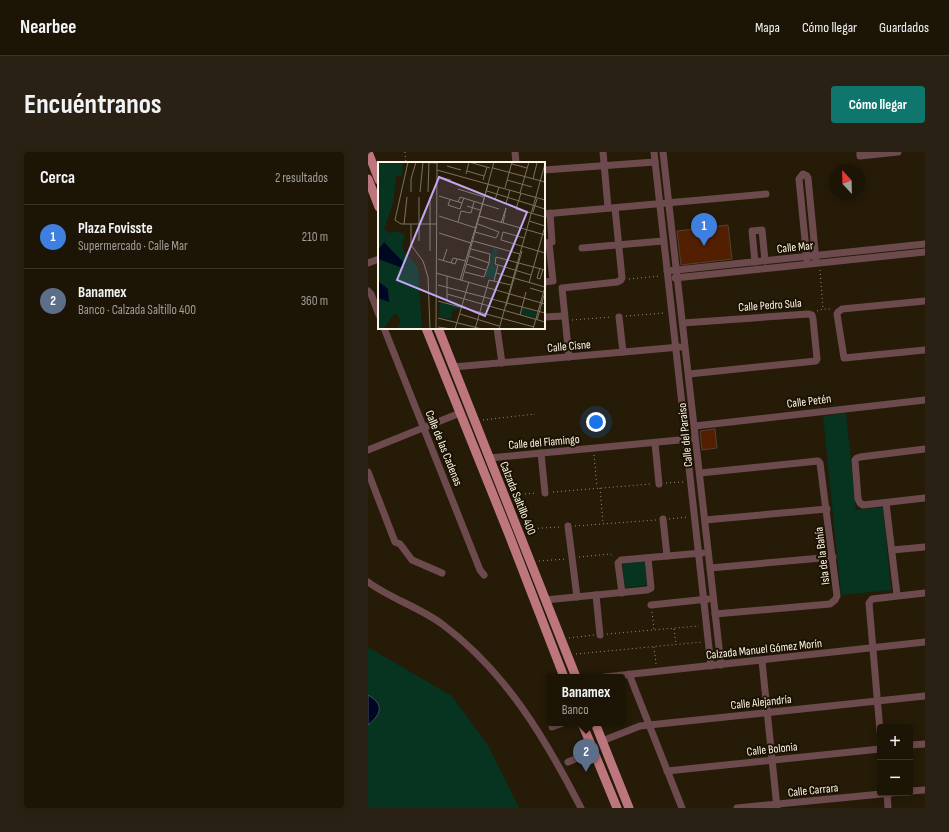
<!DOCTYPE html>
<html lang="es">
<head>
<meta charset="utf-8">
<style>
	:root { --surface:#1c1405; --page:#292113; --text:#f1f3f6; --muted:#a09e9a; --line:#3a3327; --accent:#0f766e }
	body { margin:0; font-family:"Sofia Sans Condensed",sans-serif; background:var(--page); color:var(--text) }
	.controls { position:absolute; right:12px; bottom:12px; display:grid; overflow:hidden; border-radius:4px; box-shadow:0 2px 10px #0003 }
	.controls button { width:36px; height:36px; display:grid; place-items:center; padding:0; border:0; border-bottom:1px solid var(--line); background:var(--surface); color:var(--text); font:20px sans-serif }
	.compass { position:absolute; left:461px; top:12px; width:36px; height:36px; border-radius:50%; background:var(--surface); box-shadow:0 2px 10px #0003; rotate:338deg }
	.you { position:absolute; left:228px; top:270px; width:14px; height:14px; margin:-10px; border:3px solid #fff; border-radius:50%; background:#1a73e8; box-shadow:0 0 0 6px #1a73e833 }
	.badge { display:grid; place-items:center; width:26px; height:26px; border-radius:50%; background:var(--accent); color:#fff; font-size:13px; font-weight:700 }
	.pin { position:absolute; translate:-50% -33px; filter:drop-shadow(0 1px 2px #0008) }
	.pin::after { content:''; position:absolute; top:21px; width:14px; height:12px; background:inherit; clip-path:polygon(0 0,100% 0,50% 100%) }
	.popup { position:absolute; left:179px; top:522px; width:78px; height:52px; box-sizing:border-box; display:grid; place-content:center; border-radius:4px; background:var(--surface); filter:drop-shadow(0 1px 3px #0005); font-size:13px; white-space:nowrap; color:var(--muted) }
	.popup b { font-size:15px; color:var(--text) }
	.popup::after { content:''; position:absolute; left:50%; top:100%; margin-left:-8px; border:8px solid transparent; border-top-color:var(--surface) }
	.list { margin:0; padding:0; list-style:none }
	h2 { display:flex; justify-content:space-between; align-items:center; height:52px; margin:0; padding:0 16px; font-size:17px }
	h2 small { font-size:13px; font-weight:400; color:var(--muted) }
	.list li { display:grid; grid-template-columns:26px 1fr auto; gap:12px; align-items:center; box-sizing:border-box; height:64px; padding:0 16px; border-top:1px solid var(--line) }
	.list b { display:block; font-size:15px; white-space:nowrap }
	.list p { margin:0; font-size:13px; white-space:nowrap; color:var(--muted) }
	.list em { font-size:13px; font-style:normal; color:var(--muted) }
	.map { position:relative; flex:none; width:557px; height:656px; overflow:hidden; border-radius:4px }
	header { display:flex; align-items:center; gap:24px; box-sizing:border-box; height:56px; padding:0 20px; background:var(--surface); border-bottom:1px solid var(--line) }
	header strong { font-size:19px }
	nav { display:flex; gap:22px; margin-inline-start:auto; font-size:14px }
	.intro { display:flex; align-items:center; justify-content:space-between; box-sizing:border-box; height:96px; padding:0 24px }
	h1 { margin:0; font-size:28px }
	.button { padding:10px 18px; border-radius:4px; background:var(--accent); color:#fff; font-size:14px; font-weight:700 }
	main { display:flex; gap:24px; padding:0 24px }
	aside { flex:1; background:var(--surface); border-radius:4px; box-shadow:0 2px 10px #0003 }
	.map>svg:first-child { display:block }
</style>
</head>
<body>
<header>
<strong>Nearbee</strong>
<nav><a>Mapa</a><a>Cómo llegar</a><a>Guardados</a></nav>
</header>
<div class="intro"><h1>Encuéntranos</h1><a class="button">Cómo llegar</a></div>
<main>
<aside>
<h2>Cerca<small>2 resultados</small></h2>
<ul class="list">
<li><span class="badge" style="background:#3f7fe0">1</span><div><b>Plaza Fovisste</b><p>Supermercado · Calle Mar</p></div><em>210 m</em></li>
<li><span class="badge" style="background:#5c6f8a">2</span><div><b>Banamex</b><p>Banco · Calzada Saltillo 400</p></div><em>360 m</em></li>
</ul>
</aside>
<div class="map">
<svg width="557" height="656" viewBox="0 0 557 656">
	<rect width="100%" height="100%" fill="#251b07"/>
	<g fill="#073321">
		<path d="M478,261L488,358L515,355L523,438L473,443L455,264Z"/>
		<path d="M276,405L279,433L257,436L254,408Z"/>
		<path d="M0,495L84,544L121,595L151,656H0Z"/>
	</g>
	<path fill="#000722" stroke="#4b4e5d" d="M0,543C16,552 14,562 0,573Z"/>
	<g fill="#521f00" stroke="#574035">
		<path d="M360,73L364,107L313,113L309,79Z"/>
		<path d="M347,277L349,296L334,298L332,279Z"/>
	</g>
	<g fill="none" stroke-linecap="round" stroke-linejoin="round">
		<g stroke="#978f7f" stroke-width="1" stroke-dasharray="1 3" stroke-linecap="butt">
			<path d="M37,0L38,11"/>
			<path d="M40,11H43"/>
			<path d="M452,118L455,157"/>
			<path d="M261,127L292,124"/>
			<path d="M449,159L455,157H464"/>
			<path d="M258,164L296,161"/>
			<path d="M204,168L244,165"/>
			<path d="M115,268L167,262"/>
			<path d="M226,303L229,335"/>
			<path d="M298,331L315,330"/>
			<path d="M232,336L235,371"/>
			<path d="M185,340L283,332"/>
			<path d="M145,343L169,341"/>
			<path d="M301,367L320,365"/>
			<path d="M207,374L288,368"/>
			<path d="M158,377L192,375"/>
			<path d="M211,405L242,402L246,405"/>
			<path d="M171,409L198,407"/>
			<path d="M284,460L286,478"/>
			<path d="M306,477L308,492"/>
			<path d="M239,482L331,474"/>
			<path d="M201,486L226,483"/>
			<path d="M286,495L288,512"/>
			<path d="M208,502L334,490"/>
		</g>
		<g stroke="#6d4a4d" stroke-width="7">
			<path d="M147,0L148,11"/>
			<path d="M235,0L240,56"/>
			<path d="M286,0L343,514"/>
			<path d="M295,0L353,513"/>
			<path d="M492,0V4L530,0"/>
			<path d="M176,18L287,10"/>
			<path d="M176,62L398,42"/>
			<path d="M176,91L184,90L182,61"/>
			<path d="M214,96L295,89"/>
			<path d="M439,108L431,27L435,22L439,24L440,26L448,109"/>
			<path d="M387,110L384,79L394,78L397,109"/>
			<path d="M0,111L11,107"/>
			<path d="M299,119L557,92"/>
			<path d="M307,126L557,100"/>
			<path d="M176,130L185,129L181,91"/>
			<path d="M0,139L3,142L11,163"/>
			<path d="M557,149L474,157L470,160L469,162L476,206L557,198"/>
			<path d="M176,165L196,164"/>
			<path d="M251,165L255,200"/>
			<path d="M315,171L440,162L444,163L445,167L449,207L448,209L321,222"/>
			<path d="M16,176L112,418L116,423"/>
			<path d="M129,176L134,211"/>
			<path d="M201,205L194,136L249,130L253,128L254,126L247,56"/>
			<path d="M85,215L312,195"/>
			<path d="M327,274L557,248"/>
			<path d="M287,291L291,332"/>
			<path d="M557,297L492,305L489,306L487,308L490,347L492,351L495,353L557,346"/>
			<path d="M0,298L92,261"/>
			<path d="M173,301L177,341"/>
			<path d="M121,306L322,287"/>
			<path d="M0,320L27,390L32,392L44,408L74,421"/>
			<path d="M332,321L450,309L452,311L469,444L467,448L462,452L347,462"/>
			<path d="M518,351L529,443"/>
			<path d="M295,367L299,404"/>
			<path d="M337,368L459,357"/>
			<path d="M200,374L209,445"/>
			<path d="M524,398L557,395"/>
			<path d="M342,416L465,405"/>
			<path d="M0,430C23,447 51,455 74,472C138,520 177,586 213,656"/>
			<path d="M254,441L250,411L253,408L334,401"/>
			<path d="M228,443L232,483"/>
			<path d="M177,448L279,438L283,436L280,406"/>
			<path d="M283,453L340,447"/>
			<path d="M394,509L409,656"/>
			<path d="M261,522L314,656"/>
			<path d="M237,525L557,490"/>
			<path d="M184,575L195,571"/>
			<path d="M512,579L501,451L504,447L557,441"/>
			<path d="M234,589L272,574L281,573L557,544"/>
			<path d="M542,593L557,592"/>
			<path d="M200,610L226,599"/>
			<path d="M299,619L512,597"/>
			<path d="M542,639L557,638"/>
			<path d="M519,641L520,656"/>
			<path d="M369,656L524,641"/>
		</g>
		<g stroke="#be767e" stroke-width="9">
			<path d="M0,0L11,28"/>
			<path d="M0,27L11,55"/>
			<path d="M58,176L140,380L196,525"/>
			<path d="M70,176L208,525"/>
			<path d="M214,571L249,656"/>
			<path d="M227,571L261,656"/>
		</g>
	</g>
	<g text-anchor="middle" stroke-width="4" stroke-linejoin="round" paint-order="stroke">
		<g font-size="12" fill="#fbf4e7" stroke="#1b1201">
			<text transform="translate(427 95) rotate(-6)" y="4">Calle Mar</text>
			<text transform="translate(402 153) rotate(-4)" y="4">Calle Pedro Sula</text>
			<text transform="translate(201 194) rotate(-5)" y="4">Calle Cisne</text>
			<text transform="translate(441 249) rotate(-7)" y="4">Calle Petén</text>
			<text transform="translate(317 283) rotate(-96)" y="4">Calle del Paraíso</text>
			<text transform="translate(176 290) rotate(-5)" y="4">Calle del Flamingo</text>
			<text transform="translate(76 296) rotate(68)" y="4">Calle de las Cadenas</text>
			<text transform="translate(150 346) rotate(68)" y="4">Calzada Saltillo 400</text>
			<text transform="translate(454 404) rotate(-97)" y="4">Isla de la Bahía</text>
			<text transform="translate(396 497) rotate(-6)" y="4">Calzada Manuel Gómez Morín</text>
			<text transform="translate(393 550) rotate(-6)" y="4">Calle Alejandría</text>
			<text transform="translate(404 597) rotate(-6)" y="4">Calle Bolonia</text>
			<text transform="translate(445 638) rotate(-6)" y="4">Calle Carrara</text>
		</g>
	</g>
	<g transform="translate(10 10)">
		<rect width="167" height="167" fill="#251b07"/>
		<path d="M0,0H25L24,14H18L15,41L6,67L12,71L20,69L27,73L24,83L27,90L40,106L44,167H19L23,158L17,151L5,167H0ZM116,86L120,87L115,102L119,104L116,117L107,115ZM62,140L83,145L82,148L75,147L73,157L61,155ZM145,146L159,150L157,156L143,152Z" fill="#073321"/>
		<path d="M6,80L26,101L27,104L22,105L0,97V88ZM0,119L10,127L11,140L0,136Z" fill="#000722"/>
		<path fill="none" stroke="#7b7261" stroke-width="1" d="M30,0L17,58L23,62H59M31,0L59,1M91,0L112,6M134,2L149,6M69,4L83,8M115,6L167,20M59,8L167,38M89,9L106,14M88,12L91,0M61,15L73,18M155,17L159,1M105,18L109,5M129,18L154,25M127,26L134,0M80,27L106,35M109,29L167,47M33,30V17L38,0M42,30L45,0M50,30L51,0M142,31L151,0M143,31L138,47L167,55M61,34L84,41L86,36M41,35V79M52,35V89M72,38L70,43L82,47L84,41M117,38L121,25M80,40L82,35L121,47M128,41L132,28M89,44L102,48M155,50L159,37M61,54L98,66M101,54L167,73M151,59L167,64M80,60L83,49L93,51L96,40M123,61L128,46L125,61M26,62L29,35M33,62V83L45,99L50,115L52,167M97,70L118,76L121,70L100,62M61,71L93,81M146,76L125,70L123,78L167,91M95,79L142,92M91,94L111,101M60,97L77,102L79,97M65,99L69,87M73,101L75,96L88,99M88,102L108,108M162,106L159,116L162,117L165,107M87,110L106,115L111,101L112,92L93,87M58,111L167,142M118,111L167,125M153,113L117,102L118,95L167,108M82,118L110,23M84,118L116,0M116,119L120,103M151,121L167,64M60,123L167,151M152,126L165,130M69,132L167,160M60,139L156,165M69,139V114M128,144L144,89M82,152L121,164M142,153L148,130M60,156L104,167M159,158L167,130M60,165L74,167M58,167L59,0M77,167L91,120M97,167L111,118L133,123M121,167L167,2M155,167L167,125"/>
		<path fill="#c2a8f3" fill-opacity="0.15" stroke="#c2a8f3" stroke-width="2" d="M61,15L149,50L107,154L19,118Z"/>
		<rect width="167" height="167" fill="none" stroke="#fbf4e7" stroke-width="2"/>
	</g>
</svg>
<div class="controls">
<button>+</button>
<button>−</button>
</div>
<svg class="compass" viewBox="-18 -18 36 36"><path d="M0-13l5 13h-10z" fill="#e53935"/><path d="M0 13l5-13h-10z" fill="#a09e9a"/></svg>
<div class="you"></div>
<div class="pin badge" style="left:336px;top:94px;background:#3f7fe0">1</div>
<div class="pin badge" style="left:218px;top:620px;background:#5c6f8a">2</div>
<div class="popup"><b>Banamex</b>Banco</div>
</div>
</main>
</body>
</html>
